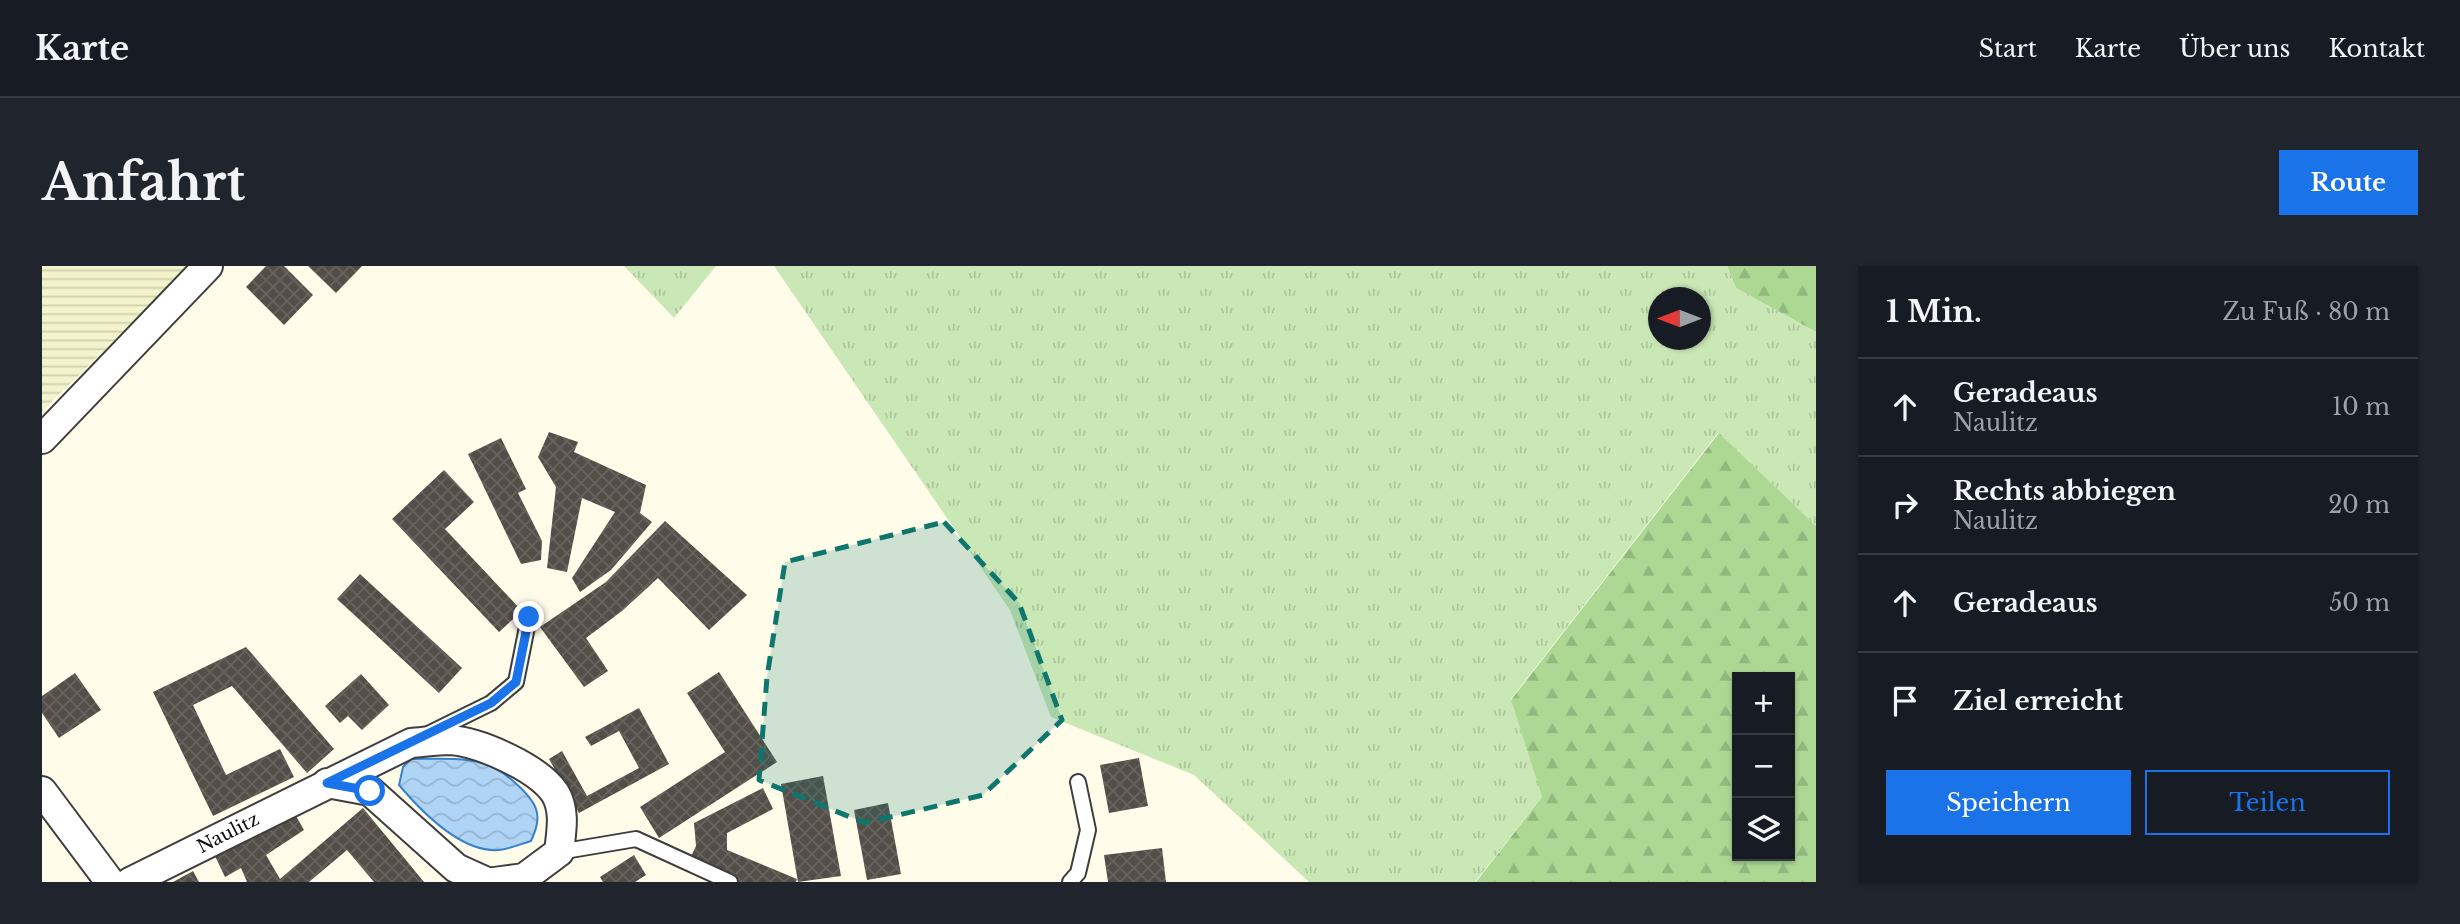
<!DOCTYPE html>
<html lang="de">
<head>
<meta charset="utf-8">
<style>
	:root { --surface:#171b24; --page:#20242c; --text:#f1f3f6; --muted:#9ea1a6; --line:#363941; --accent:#1a73e8 }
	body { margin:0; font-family:"Libre Baskerville",serif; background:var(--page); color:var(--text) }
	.controls { position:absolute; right:21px; bottom:21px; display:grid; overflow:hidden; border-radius:0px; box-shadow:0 2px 5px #0004 }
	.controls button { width:63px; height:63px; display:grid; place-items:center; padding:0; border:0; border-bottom:2px solid var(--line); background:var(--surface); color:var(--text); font:35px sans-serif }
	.compass { position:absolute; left:1606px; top:21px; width:63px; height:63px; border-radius:50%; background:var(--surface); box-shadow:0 2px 5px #0004; rotate:270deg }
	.stop { position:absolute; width:21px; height:21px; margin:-16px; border:5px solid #1a73e8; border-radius:50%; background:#fff }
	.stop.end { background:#1a73e8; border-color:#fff; box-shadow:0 2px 7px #0008 }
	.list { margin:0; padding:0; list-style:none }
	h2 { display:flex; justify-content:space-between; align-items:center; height:91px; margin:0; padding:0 28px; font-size:30px }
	h2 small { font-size:23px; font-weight:400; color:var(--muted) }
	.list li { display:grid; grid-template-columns:46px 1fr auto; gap:21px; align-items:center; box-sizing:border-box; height:98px; padding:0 28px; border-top:2px solid var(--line) }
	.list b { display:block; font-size:26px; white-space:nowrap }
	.list p { margin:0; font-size:23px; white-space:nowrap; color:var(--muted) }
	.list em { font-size:23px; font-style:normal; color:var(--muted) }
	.actions { display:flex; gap:14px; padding:21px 28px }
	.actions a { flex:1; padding:16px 0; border:2px solid var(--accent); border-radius:0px; text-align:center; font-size:24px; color:var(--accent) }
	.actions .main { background:var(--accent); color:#fff }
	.icon { flex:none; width:38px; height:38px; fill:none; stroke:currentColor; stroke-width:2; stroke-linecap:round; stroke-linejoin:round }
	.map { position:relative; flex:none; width:1774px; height:616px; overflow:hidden; border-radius:0px }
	header { display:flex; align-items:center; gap:42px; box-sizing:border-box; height:98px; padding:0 35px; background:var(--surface); border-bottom:2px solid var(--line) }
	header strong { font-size:33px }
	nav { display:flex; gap:38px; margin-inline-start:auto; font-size:24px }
	.intro { display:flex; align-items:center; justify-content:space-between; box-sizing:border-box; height:168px; padding:0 42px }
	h1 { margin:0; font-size:49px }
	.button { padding:18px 32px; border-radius:0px; background:var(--accent); color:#fff; font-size:24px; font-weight:700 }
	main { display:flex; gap:42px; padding:0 42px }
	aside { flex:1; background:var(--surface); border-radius:0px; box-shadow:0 2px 5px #0004 }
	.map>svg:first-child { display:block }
</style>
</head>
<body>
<header>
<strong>Karte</strong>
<nav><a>Start</a><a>Karte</a><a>Über uns</a><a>Kontakt</a></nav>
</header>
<div class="intro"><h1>Anfahrt</h1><a class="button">Route</a></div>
<main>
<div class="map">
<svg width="1774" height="616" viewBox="0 0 1774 616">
	<defs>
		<pattern id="farmland-rules" width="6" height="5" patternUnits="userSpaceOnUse" patternTransform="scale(1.75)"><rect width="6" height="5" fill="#f3f4cb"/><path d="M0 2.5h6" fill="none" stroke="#cfd0ad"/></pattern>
		<pattern id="grass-tufts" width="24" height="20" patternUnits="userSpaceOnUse" patternTransform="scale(1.75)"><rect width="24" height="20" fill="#cae8b5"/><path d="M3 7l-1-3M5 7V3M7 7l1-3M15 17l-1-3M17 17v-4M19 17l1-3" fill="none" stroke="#acc69a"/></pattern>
		<pattern id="forest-firs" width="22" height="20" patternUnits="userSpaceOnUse" patternTransform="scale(1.75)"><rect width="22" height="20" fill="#acd894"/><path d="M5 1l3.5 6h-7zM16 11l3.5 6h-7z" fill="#93b87e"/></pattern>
		<pattern id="water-waves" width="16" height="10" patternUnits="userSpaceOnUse" patternTransform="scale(1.75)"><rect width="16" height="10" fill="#afd4f5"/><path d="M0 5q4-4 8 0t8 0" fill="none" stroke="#95b5d1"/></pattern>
		<pattern id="building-cross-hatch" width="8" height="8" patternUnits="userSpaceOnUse" patternTransform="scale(1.75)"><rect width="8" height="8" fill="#544e48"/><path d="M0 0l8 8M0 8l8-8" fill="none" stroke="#68635e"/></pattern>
	</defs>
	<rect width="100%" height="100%" fill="#fffdea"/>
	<path fill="url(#farmland-rules)" d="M0,0H146L111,37L0,145Z"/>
	<g fill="url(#grass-tufts)" fill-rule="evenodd">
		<path d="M582,0H674L632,52Z"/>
		<path d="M732,0H1685L1694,22L1774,66V260L1676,167L1469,433L1500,531L1433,616H1267L1152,509L1009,451L968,344ZM1616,32H1658V74H1616Z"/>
	</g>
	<g fill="url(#forest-firs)" fill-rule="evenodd">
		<path d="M1685,0H1774V66L1694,22Z"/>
		<path d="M1677,167L1774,260V616H1434L1500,531L1469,434ZM1695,411H1748V590H1695Z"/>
	</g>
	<path fill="url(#water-waves)" stroke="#3781cb" stroke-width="2" d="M369,493C392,493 419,491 441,497C457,500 489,528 494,543C498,554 493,566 489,575C479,578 467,583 457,584C419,587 379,545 357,519L361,501Z"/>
	<g fill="url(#building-cross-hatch)">
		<path d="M224,0H242L271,29L242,59L204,21Z"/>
		<path d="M266,0H320L294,27Z"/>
		<path d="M507,166L536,176L532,186L604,219L598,247L610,256L569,304L538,326L530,312L573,246L540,232L525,306L505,302L514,221L496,191Z"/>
		<path d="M459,172L484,223L476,227L500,275L499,294L479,298L426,188Z"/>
		<path d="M402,204L432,236L403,263L480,345L457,366L350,253Z"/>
		<path d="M623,255L705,329L667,364L616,312L580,345L544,372L566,405L542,421L498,361L564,316Z"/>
		<path d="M318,308L420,402L397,427L295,333Z"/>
		<path d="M204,381L292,483L265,507L190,420L151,439L184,509L238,483L252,511L171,550L111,426Z"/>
		<path d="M677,406L735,496L617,572L598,541L683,486L645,427Z"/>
		<path d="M33,407L59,444L17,472L0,447V430Z"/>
		<path d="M319,408L347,439L320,464L306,450L298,457L283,440Z"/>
		<path d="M597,442L627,498L537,547L507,493L520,485L545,530L597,502L577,465L549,480L543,471Z"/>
		<path d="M1097,492L1106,540L1067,547L1058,499Z"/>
		<path d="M781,510L799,610L756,616L739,518Z"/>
		<path d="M721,522L731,543L685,567V584L755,613L754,616H698L647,595L654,580L652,557Z"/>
		<path d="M846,537L859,608L825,614L812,544Z"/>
		<path d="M321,542L382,616H332L305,584L267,616H205L199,602L183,611L173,590L250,543L262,564L224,589L238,613Z"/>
		<path d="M1120,582L1124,616H1066L1062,589Z"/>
		<path d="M592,589L604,609L593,616H561L558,611Z"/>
		<path d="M151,605L157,616H131Z"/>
	</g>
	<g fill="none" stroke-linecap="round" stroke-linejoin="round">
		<g stroke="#3e3e3e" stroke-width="18">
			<g id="lane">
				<path d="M386,468L449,437L474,416L487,351"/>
				<path d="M517,586L594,573L688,616"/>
				<path d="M1028,616L1036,607L1046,564L1036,516"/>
			</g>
		</g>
		<g stroke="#3e3e3e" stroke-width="32">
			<g id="street">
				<path d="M0,173L166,0"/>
				<path d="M285,517L328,525L414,602L445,616"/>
				<path d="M0,525L68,616"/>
				<path d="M88,616L369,477C382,476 395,474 408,474C438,476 496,502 513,527C524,545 519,567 517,586L482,612L452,616"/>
			</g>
		</g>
		<use href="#lane" stroke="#fff" stroke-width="14"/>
		<use href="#street" stroke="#fff" stroke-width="28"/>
	</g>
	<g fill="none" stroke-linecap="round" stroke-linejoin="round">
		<path stroke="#1a73e8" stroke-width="9" d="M328,525L285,517L449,437L474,416L487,351"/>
	</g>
	<path fill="#0f766e" fill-opacity="0.2" stroke="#0f766e" stroke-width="5" stroke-dasharray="14 9" stroke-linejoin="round" d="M902,256L977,337L1020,454L941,529L823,557L717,514L725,411L743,296Z"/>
	<g text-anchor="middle" stroke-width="7" stroke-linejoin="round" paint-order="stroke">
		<g font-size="18" fill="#0b0b0b" stroke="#fff">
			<text transform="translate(186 567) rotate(-27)" y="6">Naulitz</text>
		</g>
	</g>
</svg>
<div class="controls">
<button>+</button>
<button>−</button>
<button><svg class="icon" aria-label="layers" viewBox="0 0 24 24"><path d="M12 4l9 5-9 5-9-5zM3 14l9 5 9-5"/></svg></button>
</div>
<svg class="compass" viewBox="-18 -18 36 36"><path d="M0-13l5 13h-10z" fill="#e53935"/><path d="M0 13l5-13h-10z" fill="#9ea1a6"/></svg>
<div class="stop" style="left:328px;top:525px"></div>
<div class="stop end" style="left:487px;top:351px"></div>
</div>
<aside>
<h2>1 Min.<small>Zu Fuß · 80 m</small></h2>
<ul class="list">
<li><svg class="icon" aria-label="ahead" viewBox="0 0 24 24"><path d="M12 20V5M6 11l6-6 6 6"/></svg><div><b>Geradeaus</b><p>Naulitz</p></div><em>10 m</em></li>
<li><svg class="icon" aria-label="right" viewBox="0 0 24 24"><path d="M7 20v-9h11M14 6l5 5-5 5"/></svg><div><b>Rechts abbiegen</b><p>Naulitz</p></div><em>20 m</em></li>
<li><svg class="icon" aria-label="ahead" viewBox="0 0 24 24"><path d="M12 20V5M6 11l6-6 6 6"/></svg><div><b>Geradeaus</b></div><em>50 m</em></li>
<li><svg class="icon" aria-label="arrive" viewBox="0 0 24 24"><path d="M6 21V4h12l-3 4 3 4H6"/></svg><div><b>Ziel erreicht</b></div></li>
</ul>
<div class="actions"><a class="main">Speichern</a><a>Teilen</a></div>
</aside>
</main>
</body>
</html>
